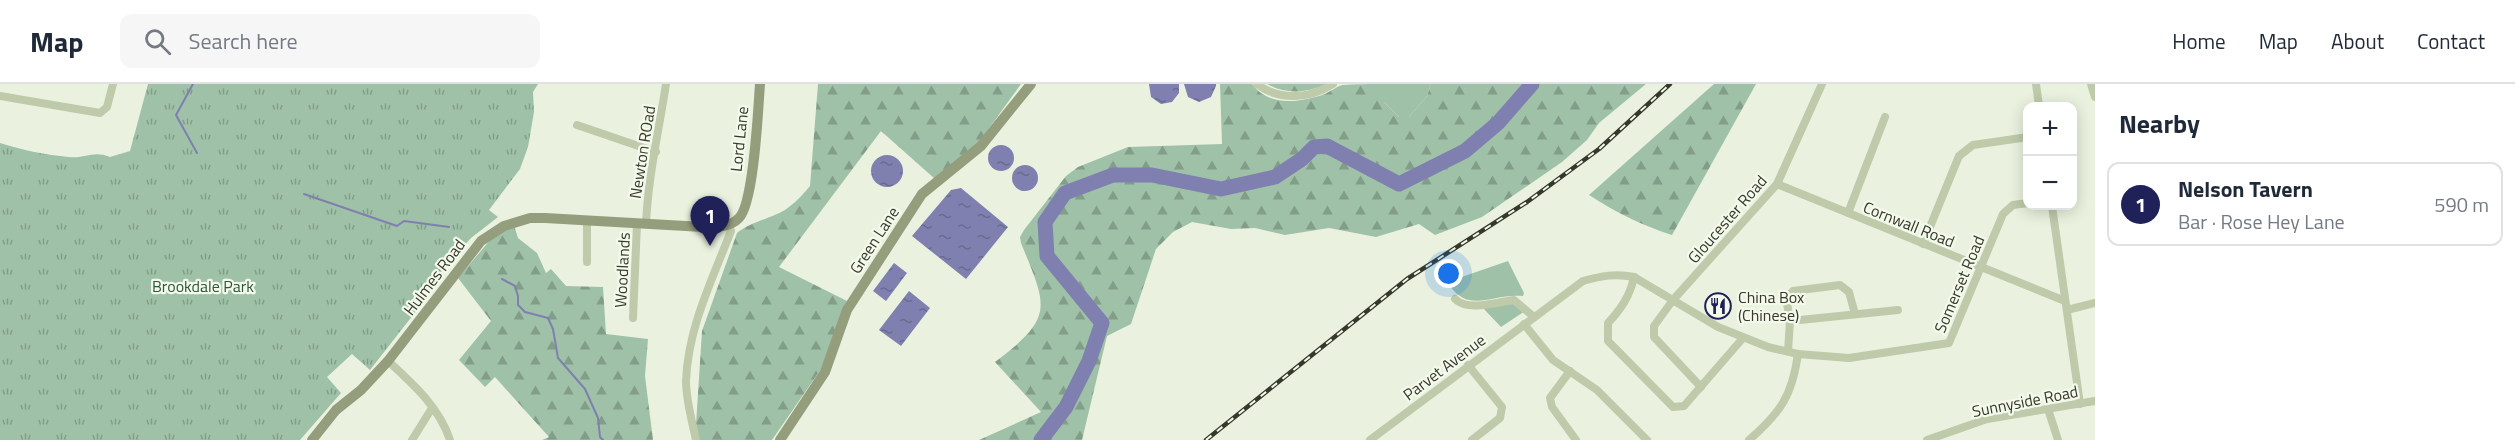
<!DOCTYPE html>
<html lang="en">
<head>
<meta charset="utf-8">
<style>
	:root { --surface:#fff; --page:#f6f6f7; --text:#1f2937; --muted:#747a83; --line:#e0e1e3; --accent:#202159 }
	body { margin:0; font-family:"Titillium Web",sans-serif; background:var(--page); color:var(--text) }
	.controls { position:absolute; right:18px; top:18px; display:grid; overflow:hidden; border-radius:12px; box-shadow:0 3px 15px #0003 }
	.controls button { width:54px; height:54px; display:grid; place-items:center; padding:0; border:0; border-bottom:2px solid var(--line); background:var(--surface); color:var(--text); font:30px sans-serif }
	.you { position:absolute; left:1449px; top:190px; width:21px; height:21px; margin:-15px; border:4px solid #fff; border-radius:50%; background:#1a73e8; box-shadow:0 0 0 9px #1a73e833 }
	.badge { display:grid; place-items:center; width:39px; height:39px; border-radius:50%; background:var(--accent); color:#fff; font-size:20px; font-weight:700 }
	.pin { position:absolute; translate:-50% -50px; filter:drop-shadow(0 2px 3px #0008) }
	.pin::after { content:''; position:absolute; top:32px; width:21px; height:18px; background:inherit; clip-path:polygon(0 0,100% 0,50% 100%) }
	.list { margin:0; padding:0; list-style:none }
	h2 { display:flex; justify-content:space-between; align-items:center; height:78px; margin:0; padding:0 24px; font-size:26px }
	h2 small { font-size:20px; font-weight:400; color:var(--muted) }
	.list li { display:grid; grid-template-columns:39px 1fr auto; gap:18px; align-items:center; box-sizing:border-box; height:84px; margin:0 12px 12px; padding:0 12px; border:2px solid var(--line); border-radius:12px }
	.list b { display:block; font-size:22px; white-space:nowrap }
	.list p { margin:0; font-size:20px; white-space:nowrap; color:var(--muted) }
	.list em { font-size:20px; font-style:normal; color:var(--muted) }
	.icon { flex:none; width:33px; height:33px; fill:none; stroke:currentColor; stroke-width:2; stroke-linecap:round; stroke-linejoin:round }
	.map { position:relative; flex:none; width:2095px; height:356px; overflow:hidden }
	header { display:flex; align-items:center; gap:36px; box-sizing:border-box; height:84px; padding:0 30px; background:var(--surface); border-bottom:2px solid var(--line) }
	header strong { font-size:28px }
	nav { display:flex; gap:33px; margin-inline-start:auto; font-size:21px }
	.search { width:420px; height:54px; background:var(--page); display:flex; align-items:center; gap:15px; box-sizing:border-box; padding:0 21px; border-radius:12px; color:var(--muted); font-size:22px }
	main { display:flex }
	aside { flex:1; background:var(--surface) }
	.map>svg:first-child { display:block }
</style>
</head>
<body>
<header>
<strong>Map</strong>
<div class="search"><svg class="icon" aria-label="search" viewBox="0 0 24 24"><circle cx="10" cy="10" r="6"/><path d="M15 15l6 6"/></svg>Search here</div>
<nav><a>Home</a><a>Map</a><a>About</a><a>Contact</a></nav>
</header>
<main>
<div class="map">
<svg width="2095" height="356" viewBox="0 0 2095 356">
	<defs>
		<pattern id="forest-firs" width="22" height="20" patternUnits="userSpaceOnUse" patternTransform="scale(1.5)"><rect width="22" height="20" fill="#9fc1a8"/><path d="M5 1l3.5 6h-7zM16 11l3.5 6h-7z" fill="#829e89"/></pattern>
		<pattern id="park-tufts" width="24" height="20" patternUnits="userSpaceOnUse" patternTransform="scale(1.5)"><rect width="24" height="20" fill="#9fc1a8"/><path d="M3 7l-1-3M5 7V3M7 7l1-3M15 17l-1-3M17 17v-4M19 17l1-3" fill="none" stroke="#829e89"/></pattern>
		<pattern id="water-ripples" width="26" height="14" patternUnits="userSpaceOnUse" patternTransform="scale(1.5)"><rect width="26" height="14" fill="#7f80af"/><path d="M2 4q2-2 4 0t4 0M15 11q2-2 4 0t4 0" fill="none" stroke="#696a8f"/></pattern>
	</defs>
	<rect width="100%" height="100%" fill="#eaf2df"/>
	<g fill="#9fc1a8">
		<path d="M1384,0H1431L1427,12L1409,33H1399L1384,18Z"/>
		<path d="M1508,177L1524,209L1523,212C1493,209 1470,230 1450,202L1453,196Z"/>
		<path d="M1512,219L1525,227L1501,243L1482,223Z"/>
	</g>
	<g fill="url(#forest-firs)">
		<path d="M818,0H1021L976,62L935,95L881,47L779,183L847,217L821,285L772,356H695L702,247L737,149C753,136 773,135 789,123C797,117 804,109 810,102Z"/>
		<path d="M1220,0H1252C1270,24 1301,18 1325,10C1331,7 1336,3 1342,1C1353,0 1372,0 1384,0V18L1399,33H1409L1427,12L1431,0H1646L1599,39L1587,56L1562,78L1482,133L1435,151L1419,140L1376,153L1329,144L1285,151L1255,144L1231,145L1192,138L1173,148L1156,165L1131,240L1107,252L1082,356H979L1041,328L995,278C1055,233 1047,223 1021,159L1020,153L1024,146L1066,92L1078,83L1128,63L1222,60Z"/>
		<path d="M1267,0H1328C1307,8 1288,12 1267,0Z"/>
		<path d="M1714,0H1756L1672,151C1641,141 1617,129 1589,111Z"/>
		<path d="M514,141L518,154L537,169L546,189L551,185L566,202L603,203L606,250L648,255L645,292L653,356H542L549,353L495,293L485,303L459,276L491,237L458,194L491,155Z"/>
	</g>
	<path fill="url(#park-tufts)" d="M148,0H538L533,8L534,28L528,63L520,85L489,126L498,133L471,154L441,188L417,226L370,286L352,270L327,293L341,309L300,356H0V59C22,66 46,71 69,73C85,75 93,66 110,73L130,67Z"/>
	<g fill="url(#water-ripples)">
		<path d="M1149,0H1179V9L1172,18L1161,20L1151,13Z"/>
		<path d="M1184,0H1216V2L1211,13L1199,18L1188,13Z"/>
		<circle cx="1001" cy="74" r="13"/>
		<circle cx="887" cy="87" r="16"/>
		<circle cx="1025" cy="94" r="13"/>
		<path d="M961,104L1008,143L966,195L912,152L951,106Z"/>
		<path d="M894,179L907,189L886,217L873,207Z"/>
		<path d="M909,207L930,224L901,262L879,246Z"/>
	</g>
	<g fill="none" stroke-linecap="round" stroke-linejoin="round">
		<g stroke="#7f80af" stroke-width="2">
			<path d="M193,0L176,31L197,69"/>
			<path d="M304,110L397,142L404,137L449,143"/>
			<path d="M502,195L515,202L518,212V221L525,228L548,234L553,245L558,274L585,305L598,334L600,353L603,356"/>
		</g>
		<path stroke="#7f80af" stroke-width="15" d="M1041,356L1066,323L1089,277L1102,239L1047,172L1045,138L1065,109L1113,91H1152L1221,105L1275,93L1302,75L1314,63L1327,62L1399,100L1465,67L1498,39L1532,0"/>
		<g stroke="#bfcaab" stroke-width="8">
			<path d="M1257,0C1279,17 1310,15 1333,0"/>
			<path d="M2036,0L2039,22"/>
			<path d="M2091,0L2095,13"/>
			<path d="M0,12L100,29L107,23L113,0"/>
			<path d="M577,41L656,68"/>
			<path d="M1777,100L2065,217"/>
			<path d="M2052,122L2080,320"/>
			<path d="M1848,129L1885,33"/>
			<path d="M587,136V178"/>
			<path d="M646,140C648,93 659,46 666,0"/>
			<path d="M1923,160L1959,72L1973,61L2028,53"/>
			<path d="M1634,193C1630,212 1621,225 1608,239V257L1673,323L1684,322L1743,254"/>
			<path d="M1455,215C1468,228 1498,218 1514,216L1534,233"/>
			<path d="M2067,226L2095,219"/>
			<path d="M633,234L637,140"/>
			<path d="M1790,237L1898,226"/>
			<path d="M1524,240L1553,276L1597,306L1647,356"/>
			<path d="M1788,267L1790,237L1786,214L1793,207L1840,201L1849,208L1855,230"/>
			<path d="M388,277C413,300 439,323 450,356"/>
			<path d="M1468,281L1502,323L1500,334L1472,356"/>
			<path d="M1570,287L1550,314L1552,323L1576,356"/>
			<path d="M1701,303L1654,253V242L1673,216L1777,100L1822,0"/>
			<path d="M2048,325L2058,356"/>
			<path d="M412,356L432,324"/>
			<path d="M696,356C692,337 686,316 686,297C688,244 712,196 731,147L729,141"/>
			<path d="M1370,356L1583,197C1601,192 1616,189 1634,193L1718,243L1768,263L1798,270L1849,274L1949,259L2003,130L2013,121L2028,119"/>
			<path d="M1749,356C1781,328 1792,312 1798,270"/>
			<path d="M1927,356L1987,335L2095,317"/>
		</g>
		<g stroke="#959e7c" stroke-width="10">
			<path d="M312,356L336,326L361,306L388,277L481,157L504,142L530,134H545L703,143C716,143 729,144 739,134C754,119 758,26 760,0"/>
			<path d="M780,356L825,288L847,226L922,110L981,62L1031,0"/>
		</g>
		<g stroke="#35382a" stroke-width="4.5">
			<path id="rail" d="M1206,356L1407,195L1527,118L1599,65L1670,0"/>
		</g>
		<use href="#rail" stroke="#f3faec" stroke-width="2" stroke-dasharray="7" stroke-linecap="butt"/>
	</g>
	<defs>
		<g id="restaurant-ring" transform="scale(1.35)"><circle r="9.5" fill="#f3faec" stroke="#202159" stroke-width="1.5"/><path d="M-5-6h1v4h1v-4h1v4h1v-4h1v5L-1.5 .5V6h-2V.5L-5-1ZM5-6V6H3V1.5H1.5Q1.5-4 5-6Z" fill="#202159"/></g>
	</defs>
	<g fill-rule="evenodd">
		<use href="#restaurant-ring" x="1718" y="222"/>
	</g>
	<g text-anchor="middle" stroke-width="4.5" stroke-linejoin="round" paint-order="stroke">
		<g font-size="16" fill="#35382a" stroke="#f3faec">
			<text transform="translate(739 55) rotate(-84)" y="6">Lord Lane</text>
			<text transform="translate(642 68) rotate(-81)" y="6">Newton ROad</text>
			<text transform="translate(1727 135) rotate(-49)" y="6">Gloucester Road</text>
			<text transform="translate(1909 140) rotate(22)" y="6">Cornwall Road</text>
			<text transform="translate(874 156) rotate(-57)" y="6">Green Lane</text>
			<text transform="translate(622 186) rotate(-87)" y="6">Woodlands</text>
			<text transform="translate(434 193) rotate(-53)" y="6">Hulmes Road</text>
			<text transform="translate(1959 200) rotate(-67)" y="6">Somerset Road</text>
			<text transform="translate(1444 283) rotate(-37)" y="6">Parvet Avenue</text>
			<text transform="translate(2025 317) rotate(-11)" y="6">Sunnyside Road</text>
		</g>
		<g font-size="16" fill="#2e563a" stroke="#f3faec">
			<text x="203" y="208">Brookdale Park</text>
		</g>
		<g font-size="16" fill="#35382a" stroke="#f3faec" text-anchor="start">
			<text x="1738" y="219">China Box<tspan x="1738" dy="18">(Chinese)</tspan></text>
		</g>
	</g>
</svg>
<div class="controls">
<button>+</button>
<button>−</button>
</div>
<div class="you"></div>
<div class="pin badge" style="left:710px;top:162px">1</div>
</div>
<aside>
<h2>Nearby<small></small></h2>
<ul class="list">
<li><span class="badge">1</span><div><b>Nelson Tavern</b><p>Bar · Rose Hey Lane</p></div><em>590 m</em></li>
</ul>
</aside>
</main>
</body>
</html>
